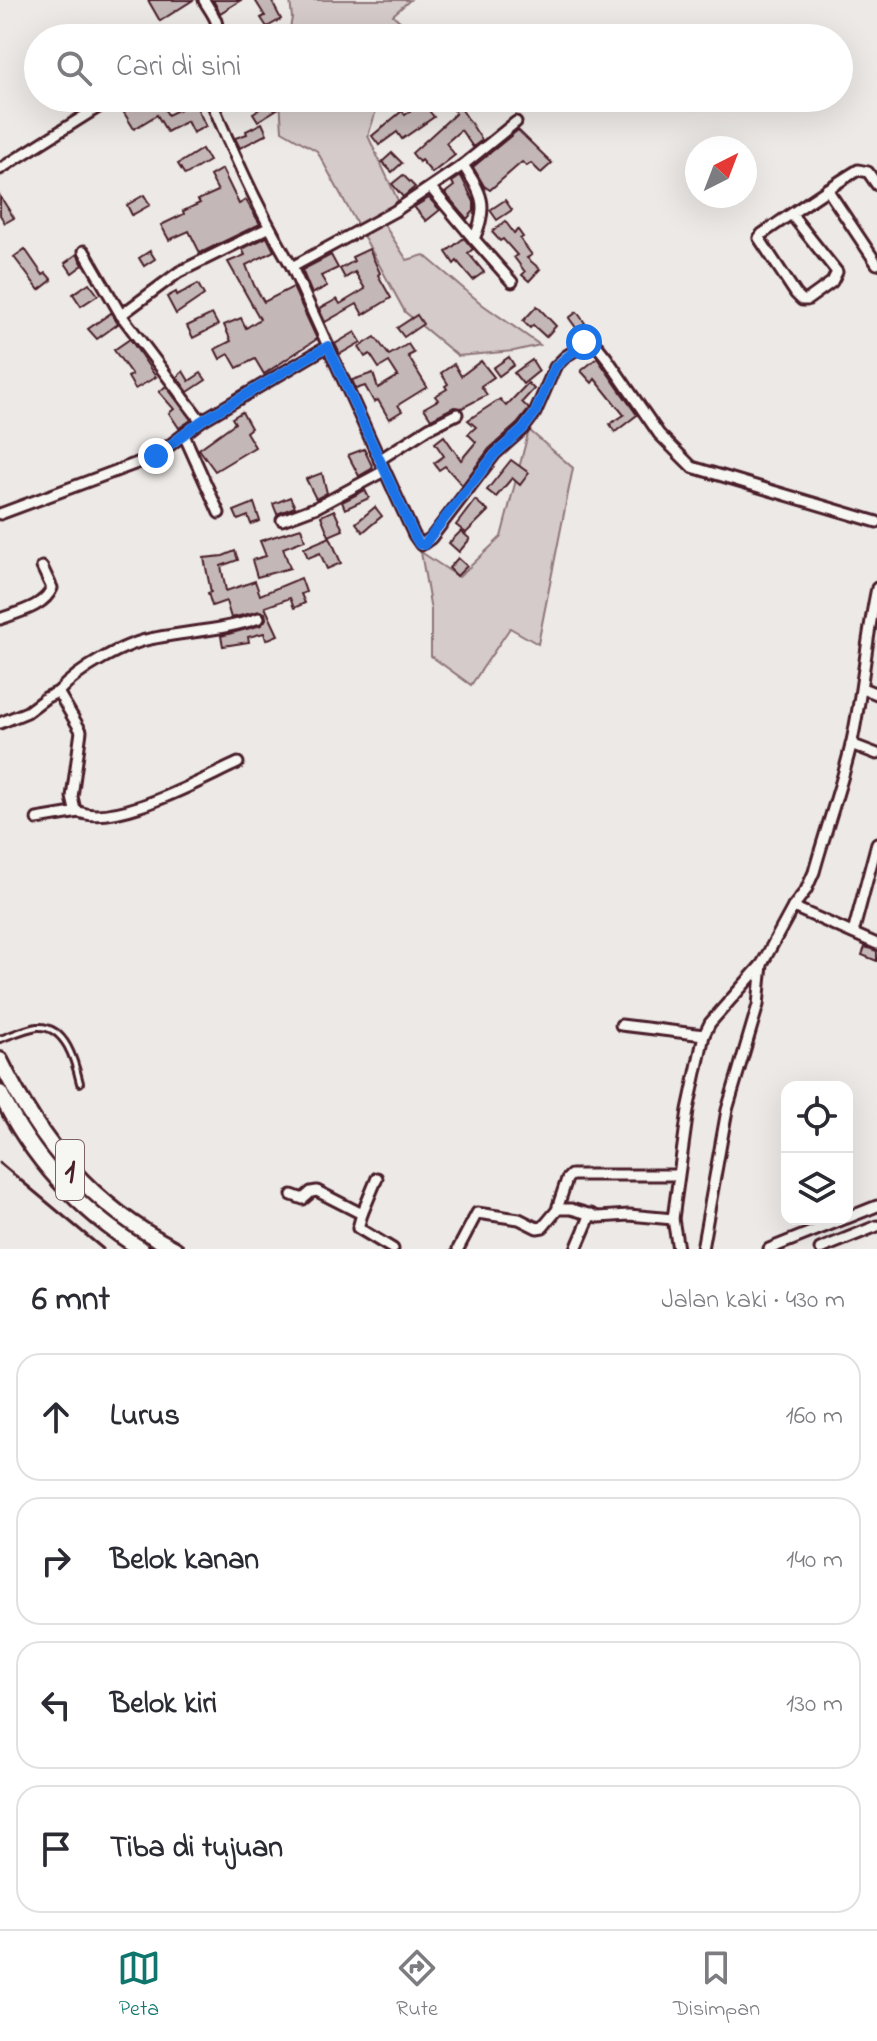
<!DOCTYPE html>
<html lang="id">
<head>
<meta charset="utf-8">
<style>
	:root { --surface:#fff; --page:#f2f2f3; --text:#2b2b33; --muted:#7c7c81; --line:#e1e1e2; --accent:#0f766e }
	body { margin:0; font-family:"Indie Flower",sans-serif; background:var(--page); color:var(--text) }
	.controls { position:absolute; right:24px; bottom:24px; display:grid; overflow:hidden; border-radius:16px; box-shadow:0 8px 32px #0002 }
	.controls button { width:72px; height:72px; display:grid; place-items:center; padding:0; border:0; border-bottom:2px solid var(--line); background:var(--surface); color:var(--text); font:40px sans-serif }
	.compass { position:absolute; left:685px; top:136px; width:72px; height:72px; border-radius:50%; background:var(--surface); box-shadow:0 8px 32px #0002; rotate:42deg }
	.stop { position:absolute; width:24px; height:24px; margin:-18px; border:6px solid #1a73e8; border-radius:50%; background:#fff }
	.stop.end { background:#1a73e8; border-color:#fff; box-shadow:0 2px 8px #0008 }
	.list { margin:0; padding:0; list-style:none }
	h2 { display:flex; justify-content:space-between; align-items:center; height:104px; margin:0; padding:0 32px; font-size:34px }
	h2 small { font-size:26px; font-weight:400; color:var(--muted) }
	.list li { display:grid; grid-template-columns:52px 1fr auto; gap:24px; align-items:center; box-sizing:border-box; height:128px; margin:0 16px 16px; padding:0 16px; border:2px solid var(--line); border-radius:24px }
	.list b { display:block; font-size:30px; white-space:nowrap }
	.list em { font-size:26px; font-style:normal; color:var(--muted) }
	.icon { flex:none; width:44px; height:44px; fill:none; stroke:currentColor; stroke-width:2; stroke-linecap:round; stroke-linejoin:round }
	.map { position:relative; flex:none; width:877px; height:1249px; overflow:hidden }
	.search { position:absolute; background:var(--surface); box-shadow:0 8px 32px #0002; left:24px; right:24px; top:24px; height:88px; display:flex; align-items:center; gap:20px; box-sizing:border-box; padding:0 28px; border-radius:44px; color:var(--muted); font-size:30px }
	.sheet { height:680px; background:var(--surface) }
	nav { display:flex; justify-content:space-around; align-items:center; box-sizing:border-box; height:112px; border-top:2px solid var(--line); background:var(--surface); font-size:22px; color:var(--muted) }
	nav a { display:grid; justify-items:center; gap:4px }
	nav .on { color:var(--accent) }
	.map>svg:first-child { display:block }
</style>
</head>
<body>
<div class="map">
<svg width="877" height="1249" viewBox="0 0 877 1249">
	<rect width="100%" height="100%" fill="#ece9e6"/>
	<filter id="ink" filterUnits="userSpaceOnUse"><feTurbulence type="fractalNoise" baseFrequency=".0125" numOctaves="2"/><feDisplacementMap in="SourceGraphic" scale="16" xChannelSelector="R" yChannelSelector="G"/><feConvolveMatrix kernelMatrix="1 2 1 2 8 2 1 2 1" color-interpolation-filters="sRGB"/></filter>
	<g filter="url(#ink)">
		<g fill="#d4cbca" stroke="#8f757a" stroke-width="2">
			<path d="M290,0H410L393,15L419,38H288L292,18Z"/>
			<path d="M280,98H380L368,136L400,205L381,220L407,260L424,255L483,305L540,345L514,351L458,356L405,312L317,151L282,131Z"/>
			<path d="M529,430L573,468L538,644L510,628L471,685L431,656V610L421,552L459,577L501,537Z"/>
		</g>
		<g fill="#c4b7b7" stroke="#4a1f2b" stroke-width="2">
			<path d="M148,0H193L160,21Z"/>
			<path d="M213,0H241L220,13Z"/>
			<path d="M255,0H271L281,19L267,27L261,18L265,16Z"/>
			<path d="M136,98H158L168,115L192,103L190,98H203L204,104L197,108L206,126L193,133L187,121L167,132L157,115L134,129L121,108Z"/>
			<path d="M458,98L466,106L462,110L482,140L473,147L461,130L446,143L455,155L432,173L421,160L419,162L412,153L456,113L450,105Z"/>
			<path d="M274,100L279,108L258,121L253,113Z"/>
			<path d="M422,102L434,117L402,139L397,132L379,145L372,136L402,111L405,115Z"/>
			<path d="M262,123L267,134L240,148L235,138L247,134L246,131Z"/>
			<path d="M518,130L552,163L541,173L531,163L527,166L522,162L490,190L484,186L473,167Z"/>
			<path d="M202,149L209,161L185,175L178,164Z"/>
			<path d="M392,153L402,163L392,172L382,162Z"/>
			<path d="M222,169L239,204L246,200L260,224L200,253L189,231L169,240L161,225L184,214L183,211L200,203L198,200L218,191L210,176Z"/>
			<path d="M403,175L415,187L403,197L392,184Z"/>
			<path d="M461,176L474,202V211L467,219L445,193L454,186L452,182Z"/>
			<path d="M144,195L150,205L132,215L127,205Z"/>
			<path d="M0,196L14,218L5,223L0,215Z"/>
			<path d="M429,198L440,210L426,221L414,207Z"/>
			<path d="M505,200L512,210L497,220L490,210Z"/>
			<path d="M505,221L514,233L518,230L523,237L520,239L532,255L527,258L540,269L529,281L522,275L525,272L514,257L517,255L503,239L500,241L492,232Z"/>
			<path d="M267,237L274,251L246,265L254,285L264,302L293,287L317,339L264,374L255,359L237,368L229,354L220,359L215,349L231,341L224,325L241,318L246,328L260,319L228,262L245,255L242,249Z"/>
			<path d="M464,238L473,249L468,253L484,272L473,280L457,261L454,264L446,252Z"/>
			<path d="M25,249L43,275L46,273L52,280L39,290L14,257Z"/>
			<path d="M369,249L380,273L378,275L391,298L363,315L357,304L325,322L319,309L337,299L340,304L365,289L355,272L345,278L340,269L354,261L352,257Z"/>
			<path d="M150,251L155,259L144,266L139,258Z"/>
			<path d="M77,254L83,265L72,273L65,263Z"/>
			<path d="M331,255L338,268L321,276L327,286L312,294L302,270Z"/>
			<path d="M89,283L98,295L81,306L73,294Z"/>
			<path d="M198,284L204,295L176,314L167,297L176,292L177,295Z"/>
			<path d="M537,306L556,326L546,337L533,325L530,328L523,321Z"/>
			<path d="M577,312L585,323L577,329L569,318Z"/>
			<path d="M111,313L118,324L97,339L88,329Z"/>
			<path d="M212,314L218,325L193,338L187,326Z"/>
			<path d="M417,315L423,324L404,337L397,328Z"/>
			<path d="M355,332L361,342L340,354L335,344Z"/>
			<path d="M375,337L389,355L408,344L414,353L408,356L427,387L398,405L402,411L389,419L378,400L374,402L365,386L356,389L352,380L373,373L378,388L398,376L389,362L379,368L370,354L365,357L359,347Z"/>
			<path d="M130,339L156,377L135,389L128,377L132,375L114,350Z"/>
			<path d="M509,357L514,365L499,376L493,368Z"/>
			<path d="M597,358L637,415L615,432L610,424L624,415L595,379L592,383L581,371Z"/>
			<path d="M532,360L539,371L523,384L514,373Z"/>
			<path d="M481,361L494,377L481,386L487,395L462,408L454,407L431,419L424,408L438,400L435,396L447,389L445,386L448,384L441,373L454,364L461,376Z"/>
			<path d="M183,371L189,381L201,373L206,380L188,392L177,377Z"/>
			<path d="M528,383L534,389L522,402L529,409L517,424L489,449L462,485L445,466L439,470L434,463L444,456L435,443L444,436L461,460L476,442L468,434L476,427L468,420L500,399L506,406Z"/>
			<path d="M166,386L191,420L179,428L169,413L174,409L159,392Z"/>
			<path d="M242,412L251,428L246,432L255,447L215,471L199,449L235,423L232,418Z"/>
			<path d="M364,449L373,468L359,476L348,455Z"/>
			<path d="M511,460L529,473L520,485L512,478L496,497L487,490Z"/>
			<path d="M322,473L327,493L316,499L306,479Z"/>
			<path d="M365,490L369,498L345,509L342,502Z"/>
			<path d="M290,497L295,507L277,514L273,504Z"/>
			<path d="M475,500L488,511L466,533L456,525Z"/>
			<path d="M254,503L260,521L251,524L248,516L238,520L234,511Z"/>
			<path d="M375,507L382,516L363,532L356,523Z"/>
			<path d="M334,510L343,530L329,536L321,516Z"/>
			<path d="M301,528L305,540L283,548L290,568L257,577L252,560L266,556L260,541Z"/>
			<path d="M461,531L470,539L459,552L449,543Z"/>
			<path d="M330,537L341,563L327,569L320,553L308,558L304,548Z"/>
			<path d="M235,551L238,560L221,566L226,591L255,581L260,595L301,578L306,592L301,594L305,603L294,608L290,598L265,607L278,635L266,640L264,633L248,637L249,642L223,646L221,636L261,625L266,619L265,613L260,611L231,618L226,601L212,606L208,593L211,592L204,558L223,556Z"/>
			<path d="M458,558L467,566L457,576L449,568Z"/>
			<path d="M865,947L877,951V961L862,955Z"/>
		</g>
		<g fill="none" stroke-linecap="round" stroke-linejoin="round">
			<g stroke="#4a1f2b" stroke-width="10">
				<path id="service" d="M0,1039C12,1035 25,1029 37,1027C66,1025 75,1062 80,1083"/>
			</g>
			<g stroke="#4a1f2b" stroke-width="15">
				<g id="minor">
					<path d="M204,0C211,13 225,26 211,38"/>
					<path d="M210,98C234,156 260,213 292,267L414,535L421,545L431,538L495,454L523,429L535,413L555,367L566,356L590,341L594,342L606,357L659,434L692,467L877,522"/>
					<path d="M463,165C482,194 489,205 474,239L512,282"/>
					<path d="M0,169L113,98"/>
					<path d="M431,188L474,239"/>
					<path d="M827,189L877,264"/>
					<path d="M791,214L837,272L832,282L807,300H802L796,294L759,238L762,234C794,212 825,190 858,170L868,172L877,185"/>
					<path d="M84,251L121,315L201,421"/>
					<path d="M292,267L395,211L463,165L516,122"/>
					<path d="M121,315L179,272L268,228"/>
					<path d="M184,435L219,513"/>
					<path d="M379,460L429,428L457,414"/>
					<path d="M0,514L156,456L201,421L328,346"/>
					<path d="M282,520L317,507L384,471"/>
					<path d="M0,619C18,612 44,607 52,588L42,567"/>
					<path d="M862,688L877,694"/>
					<path d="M58,692C79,669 124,643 155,638C191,631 225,630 259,618"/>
					<path d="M0,723L27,712L47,697L58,692L81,731L72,797L75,810C111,831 202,779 238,763"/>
					<path d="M851,744L877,754"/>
					<path d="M37,819L79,812"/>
					<path d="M793,907L877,944"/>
					<path d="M853,933L877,843"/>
					<path d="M621,1025L704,1035"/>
					<path d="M292,1195L303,1199L311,1192L317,1191L362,1214L358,1228L393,1249"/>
					<path d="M362,1214L377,1178"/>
					<path d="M847,1218L877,1206"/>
					<path d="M673,1219L629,1215L599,1217L571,1209H558V1206L567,1179L571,1175H678"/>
					<path d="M458,1249L477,1213L519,1219L537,1228L543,1227L558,1209"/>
					<path d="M576,1249L591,1214"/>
					<path d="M678,1249L673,1219L675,1204L688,1110L704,1035L710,1023L762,964L793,907L806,890L814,872C826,828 842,785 852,741C863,690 866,639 877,588"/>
					<path d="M702,1249L727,1110L758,1005L762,964"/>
					<path d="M769,1249L844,1219"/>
					<path d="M820,1249L877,1226"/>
				</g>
			</g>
			<g stroke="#4a1f2b" stroke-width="20">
				<g id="trunk">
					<path d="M0,1060C40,1143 91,1205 175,1249"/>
					<path d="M0,1093C32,1159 79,1210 141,1249"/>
				</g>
			</g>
			<use href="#service" stroke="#f6f6f2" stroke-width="4"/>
			<use href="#minor" stroke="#f6f6f2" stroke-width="9"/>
			<use href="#trunk" stroke="#f6f6f2" stroke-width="14"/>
			<path stroke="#4a1f2b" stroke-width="3" d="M0,1163L103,1249"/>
		</g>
	</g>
	<g fill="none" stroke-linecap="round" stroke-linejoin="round" filter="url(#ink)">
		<path stroke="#1a73e8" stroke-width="10" d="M156,456L201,421L328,346L414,535L419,544L424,545L495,454L523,429L535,413L555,367L584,342"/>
	</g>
	<g text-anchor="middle" stroke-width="6" stroke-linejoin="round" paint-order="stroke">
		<rect fill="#f6f6f2" stroke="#7e6067" stroke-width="2" x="56" y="1140" width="28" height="60" rx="6"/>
		<g font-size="34" font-weight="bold" fill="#4a1f2b">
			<text x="70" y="1182">1</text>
		</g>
	</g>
</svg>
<div class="controls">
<button><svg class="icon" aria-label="locate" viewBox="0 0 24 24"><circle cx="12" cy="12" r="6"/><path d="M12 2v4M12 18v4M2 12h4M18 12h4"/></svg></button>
<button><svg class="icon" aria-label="layers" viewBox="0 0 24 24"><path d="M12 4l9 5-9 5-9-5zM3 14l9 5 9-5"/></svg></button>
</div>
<svg class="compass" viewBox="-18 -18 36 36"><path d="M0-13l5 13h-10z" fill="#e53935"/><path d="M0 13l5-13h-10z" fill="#7c7c81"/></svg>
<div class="stop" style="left:584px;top:342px"></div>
<div class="stop end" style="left:156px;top:456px"></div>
<div class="search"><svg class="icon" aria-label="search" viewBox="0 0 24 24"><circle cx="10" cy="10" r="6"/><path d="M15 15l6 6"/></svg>Cari di sini</div>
</div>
<section class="sheet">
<h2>6 mnt<small>Jalan kaki · 430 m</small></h2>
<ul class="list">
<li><svg class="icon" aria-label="ahead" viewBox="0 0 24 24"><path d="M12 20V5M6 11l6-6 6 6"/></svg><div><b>Lurus</b></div><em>160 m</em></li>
<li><svg class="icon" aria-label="right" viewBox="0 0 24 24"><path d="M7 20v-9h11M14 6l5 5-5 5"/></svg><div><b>Belok kanan</b></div><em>140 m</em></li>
<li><svg class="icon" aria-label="left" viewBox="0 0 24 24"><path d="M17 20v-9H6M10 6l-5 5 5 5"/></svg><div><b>Belok kiri</b></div><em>130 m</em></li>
<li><svg class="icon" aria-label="arrive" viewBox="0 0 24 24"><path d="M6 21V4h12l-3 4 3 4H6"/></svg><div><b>Tiba di tujuan</b></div></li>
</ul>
</section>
<nav>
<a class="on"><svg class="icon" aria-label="map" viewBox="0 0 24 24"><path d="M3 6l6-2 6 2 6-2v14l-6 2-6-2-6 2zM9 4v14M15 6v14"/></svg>Peta</a>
<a><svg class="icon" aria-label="directions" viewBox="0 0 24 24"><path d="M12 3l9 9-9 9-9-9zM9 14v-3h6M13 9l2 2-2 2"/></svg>Rute</a>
<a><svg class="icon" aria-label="saved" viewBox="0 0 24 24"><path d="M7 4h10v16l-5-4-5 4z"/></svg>Disimpan</a>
</nav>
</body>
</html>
